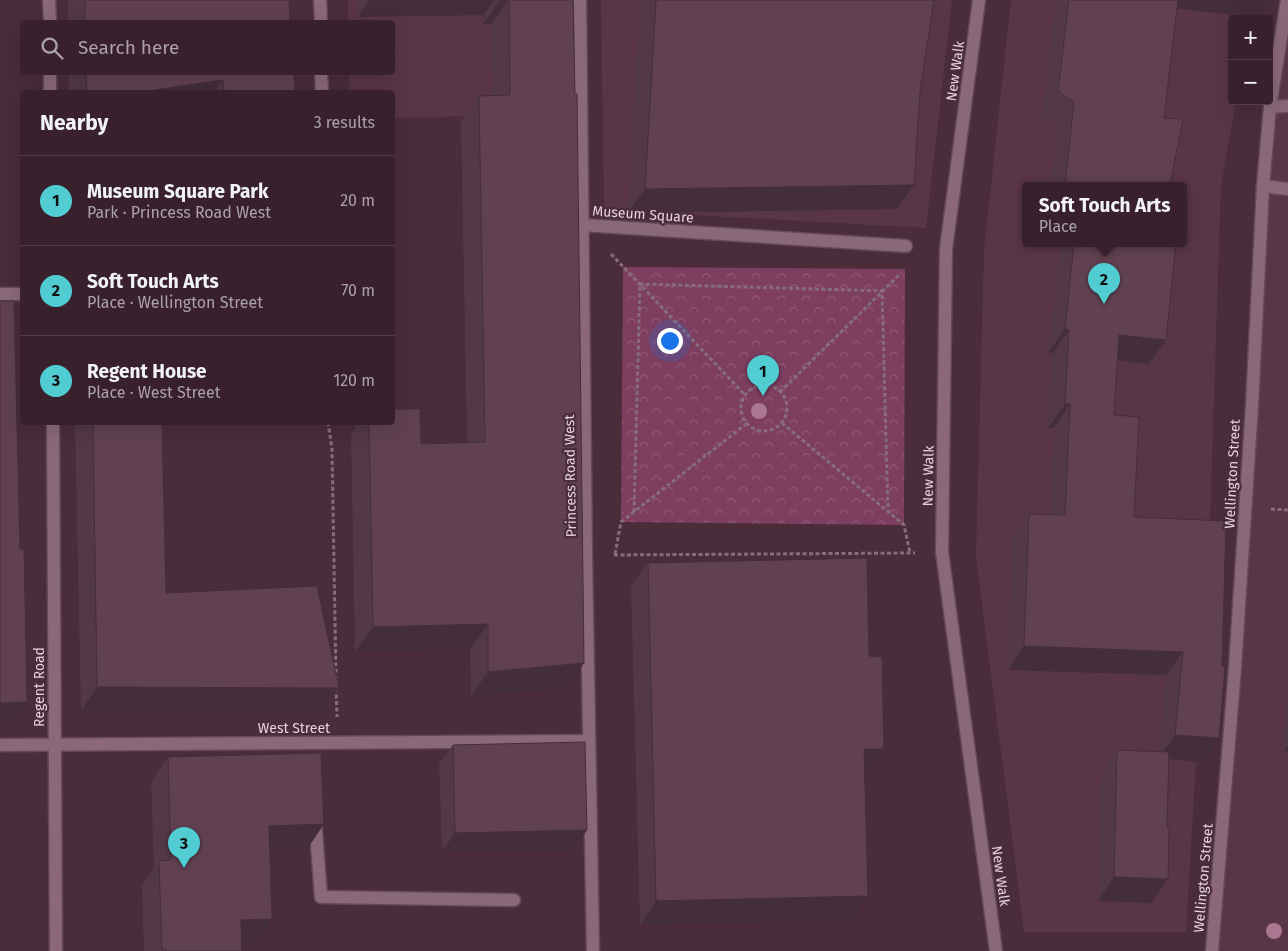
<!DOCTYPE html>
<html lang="en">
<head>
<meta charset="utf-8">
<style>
	:root { --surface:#38212c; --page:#432e38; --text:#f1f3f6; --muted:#aba3a9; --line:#523e48; --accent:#51ccd1 }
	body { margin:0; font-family:"Fira Sans",sans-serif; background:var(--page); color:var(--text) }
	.controls { position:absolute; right:15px; top:15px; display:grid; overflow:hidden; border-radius:5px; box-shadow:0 5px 20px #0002 }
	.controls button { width:45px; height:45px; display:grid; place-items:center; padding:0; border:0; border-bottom:1px solid var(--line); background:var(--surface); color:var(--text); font:25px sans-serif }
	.you { position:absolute; left:669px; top:340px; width:18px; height:18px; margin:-12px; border:4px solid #fff; border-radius:50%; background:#1a73e8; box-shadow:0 0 0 8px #1a73e833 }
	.badge { display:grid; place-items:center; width:32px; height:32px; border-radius:50%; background:var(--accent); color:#111; font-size:16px; font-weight:700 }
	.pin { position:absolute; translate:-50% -41px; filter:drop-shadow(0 1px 2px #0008) }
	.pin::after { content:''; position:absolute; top:26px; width:18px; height:15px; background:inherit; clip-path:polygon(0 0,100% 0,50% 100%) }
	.popup { position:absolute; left:1022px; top:182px; width:165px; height:65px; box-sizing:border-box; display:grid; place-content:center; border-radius:5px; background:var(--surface); filter:drop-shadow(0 1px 4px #0005); font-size:16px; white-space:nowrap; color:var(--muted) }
	.popup b { font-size:19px; color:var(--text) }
	.popup::after { content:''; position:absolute; left:50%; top:100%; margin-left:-10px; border:10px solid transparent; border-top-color:var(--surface) }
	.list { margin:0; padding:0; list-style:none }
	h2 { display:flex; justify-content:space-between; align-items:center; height:65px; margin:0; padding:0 20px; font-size:21px }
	h2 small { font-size:16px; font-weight:400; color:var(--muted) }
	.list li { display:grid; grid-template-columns:32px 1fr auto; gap:15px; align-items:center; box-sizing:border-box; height:90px; padding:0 20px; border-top:1px solid var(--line) }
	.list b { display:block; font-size:19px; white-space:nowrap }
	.list p { margin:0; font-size:16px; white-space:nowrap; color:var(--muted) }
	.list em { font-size:16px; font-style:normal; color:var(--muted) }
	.icon { flex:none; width:28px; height:28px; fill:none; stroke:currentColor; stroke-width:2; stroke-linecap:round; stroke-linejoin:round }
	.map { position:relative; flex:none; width:1288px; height:951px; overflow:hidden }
	.search { position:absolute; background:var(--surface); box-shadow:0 5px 20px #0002; left:20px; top:20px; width:375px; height:55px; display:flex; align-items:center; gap:12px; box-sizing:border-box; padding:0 18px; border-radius:5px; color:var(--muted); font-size:19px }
	.panel { position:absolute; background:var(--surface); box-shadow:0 5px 20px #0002; left:20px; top:90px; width:375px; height:335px; border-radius:5px }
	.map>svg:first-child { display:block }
</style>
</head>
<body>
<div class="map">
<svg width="1288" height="951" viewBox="0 0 1288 951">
	<defs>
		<pattern id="park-crowns" width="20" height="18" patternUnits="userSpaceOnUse" patternTransform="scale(1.25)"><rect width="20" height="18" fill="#7d3e60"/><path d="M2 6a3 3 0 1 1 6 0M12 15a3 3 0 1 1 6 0" fill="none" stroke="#8f5976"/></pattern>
	</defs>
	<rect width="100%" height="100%" fill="#4a2c3b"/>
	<g fill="#593548" fill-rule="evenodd">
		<path d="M348,0H564L566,114L393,118L392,92H350L349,73L392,72V22H348Z"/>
		<path d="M601,0H952L926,228L604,210Z"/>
		<path d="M1011,0H1254L1250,19H1232V101H1236L1221,185L1210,520L1186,932H1024L976,556L984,250ZM1025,185H1183V243H1025Z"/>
		<path d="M1288,20V951H1212L1228,666L1263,186Z"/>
	</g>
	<path fill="url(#park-crowns)" d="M623,267L905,269L904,525L621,522Z"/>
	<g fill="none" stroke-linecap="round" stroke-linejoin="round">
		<g stroke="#624956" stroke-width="15">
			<g id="service">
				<path d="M1270,107L1288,106"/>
				<path d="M1263,186L1288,189"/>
				<path d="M582,225L906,246"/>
				<path d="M315,818L321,897L514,900"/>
			</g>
		</g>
		<g stroke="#624956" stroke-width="15">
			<path id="pedestrian" d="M979,0L946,249L942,552L996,951"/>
		</g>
		<g stroke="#624956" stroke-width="15">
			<g id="minor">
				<path d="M320,0L321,22"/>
				<path d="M580,0L586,557L593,951"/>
				<path d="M321,72L322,92"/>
				<path d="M0,294H22"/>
				<path d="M0,745L589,741"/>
				<path d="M1212,951L1235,668L1252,406L1263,186L1270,107L1287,0"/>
			</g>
		</g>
		<g stroke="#624956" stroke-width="15">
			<g id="tertiary">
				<path d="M49,0L50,22"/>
				<path d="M50,72V92"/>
				<path d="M53,422L56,951"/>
			</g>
		</g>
		<g stroke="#876d7a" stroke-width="3" stroke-dasharray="4 2.5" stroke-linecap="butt">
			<path d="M611,254L745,395"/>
			<circle cx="764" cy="408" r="23"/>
			<path d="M780,392L901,273"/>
			<path d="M328,422L332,449L336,679"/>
			<path d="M782,423L904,525L910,553"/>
			<path d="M1271,509L1288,510"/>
			<path d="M634,512L640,284L882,291L888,512"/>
			<path d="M615,554L621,522L746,424"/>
			<path d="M614,555L915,553"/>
			<path d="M336,688L337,717"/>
		</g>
		<use href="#service" stroke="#8a6878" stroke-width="12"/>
		<use href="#pedestrian" stroke="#8a6878" stroke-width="12"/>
		<use href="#minor" stroke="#8a6878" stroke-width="12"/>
		<use href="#tertiary" stroke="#8a6878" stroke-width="12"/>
	</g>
	<g fill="#ab7790">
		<circle cx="759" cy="411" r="8"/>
		<circle cx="1274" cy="931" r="8"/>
	</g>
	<g fill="#533846">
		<path d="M68,0H289L290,22H68Z"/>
		<path d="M357,0H573L567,688L471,696L470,649L355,652L351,434L359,422H392L421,444L467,443L461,121L479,96H493L492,23L483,24L484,15L358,17Z"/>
		<path d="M640,0H934L920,92L914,185L897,209L628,213Z"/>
		<path d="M1056,0H1274L1261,18L1177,8L1164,118L1170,185H1051L1058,125L1042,115Z"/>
		<path d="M69,72H294L295,92H69Z"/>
		<path d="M1048,243H1176L1149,364L1117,360L1114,415L1134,517L1219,738L1203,762L1169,759L1151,903L1098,901L1101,774L1117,750L1159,752L1166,675L1008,670L1012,537L1029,514H1050L1054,428H1048L1052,353H1048L1060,244Z"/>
		<path d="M75,422H162L166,593L339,688L322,712L81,711Z"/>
		<path d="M648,563L867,773H865L851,920L640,925L631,586Z"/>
		<path d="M1288,630V751H1284Z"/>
		<path d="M453,745L573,850L442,852L439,764Z"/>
		<path d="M168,757L308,848L270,849L255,943L242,944V951H144L142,885L154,868L151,781Z"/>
	</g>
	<g fill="#442e39">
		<path d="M369,0H494L484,15L358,17Z"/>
		<path d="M500,0H508L492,23L483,24Z"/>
		<path d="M1168,0H1274L1261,18L1163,7Z"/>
		<path d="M223,80L215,92H153L154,90Z"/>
		<path d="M914,185L897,209L628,213L645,189Z"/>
		<path d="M1048,243H1061L1060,244Z"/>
		<path d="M1065,329L1069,330L1052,353H1048Z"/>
		<path d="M1119,335L1166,340L1149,364L1102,359Z"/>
		<path d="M1065,404H1070L1054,428H1048Z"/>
		<path d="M488,624L470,649L355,652L373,627Z"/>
		<path d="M1024,646L1183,652L1166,675L1008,670Z"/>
		<path d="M584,663L567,688L471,696L488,672Z"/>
		<path d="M97,687L339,688L322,712L81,711Z"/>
		<path d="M27,702L16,718H0V703Z"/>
		<path d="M1175,735L1219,738L1203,762L1159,758Z"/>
		<path d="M1288,746V751H1284Z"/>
		<path d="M864,749H884L867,773H847Z"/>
		<path d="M324,824L308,848L252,850L269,826Z"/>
		<path d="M587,830L573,850L442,852L455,833Z"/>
		<path d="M1114,877L1168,879L1151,903L1098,901Z"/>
		<path d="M868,896L851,920L640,925L656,901Z"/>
		<path d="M272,919L255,943L224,944L241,920Z"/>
	</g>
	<g fill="#614151" stroke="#442e39">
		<path d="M85,0H289L290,22H85Z"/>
		<path d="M509,0H573L575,94H577L584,663L488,672V624L373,627L369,422H392V409H420L421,444L485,442L479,96L510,95Z"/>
		<path d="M656,0H934L920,92L914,185L645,189Z"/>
		<path d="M1069,0H1178L1164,118L1183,119L1170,185H1065L1074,102L1058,91Z"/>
		<path d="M86,72H294L295,92H224L223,80L154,90V92H87Z"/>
		<path d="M1074,243H1176L1166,340L1119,335L1114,415L1139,417L1134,517L1226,521L1222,666L1225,667L1219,738L1175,735L1183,652L1024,646L1029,514L1065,515L1070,404H1065L1069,330L1065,329Z"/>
		<path d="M0,301H14L20,549H24L27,702L0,703Z"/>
		<path d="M93,422H162L166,593L317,586L339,688L97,687Z"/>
		<path d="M867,558L869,656L882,657L884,749H864L868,896L656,901L648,563Z"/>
		<path d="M585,742L587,830L455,833L453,745Z"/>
		<path d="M1117,750L1169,752L1167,827L1169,828L1168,879L1114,877Z"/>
		<path d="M321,753L324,824L269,826L272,919L241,920L242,951H166V949L162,950L159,861L171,860L168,757Z"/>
	</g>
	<g text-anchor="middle" stroke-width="4.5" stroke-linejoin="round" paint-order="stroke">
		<g font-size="14" fill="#e5d2da" stroke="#4a2c3b">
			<text transform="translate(955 71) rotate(-82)" y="5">New Walk</text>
			<text transform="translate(643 214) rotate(4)" y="5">Museum Square</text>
			<text transform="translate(1232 474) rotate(-87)" y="5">Wellington Street</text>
			<text transform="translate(570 476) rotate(-91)" y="5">Princess Road West</text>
			<text transform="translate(928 476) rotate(-89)" y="5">New Walk</text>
			<text transform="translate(39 687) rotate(-90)" y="5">Regent Road</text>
			<text x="294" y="733">West Street</text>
			<text transform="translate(1001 876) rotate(82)" y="5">New Walk</text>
			<text transform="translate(1203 878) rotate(-85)" y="5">Wellington Street</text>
		</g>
	</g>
</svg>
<div class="controls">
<button>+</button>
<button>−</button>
</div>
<div class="you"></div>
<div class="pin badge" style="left:763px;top:396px">1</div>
<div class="pin badge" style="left:1104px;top:304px">2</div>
<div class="popup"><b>Soft Touch Arts</b>Place</div>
<div class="pin badge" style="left:184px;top:868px">3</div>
<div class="search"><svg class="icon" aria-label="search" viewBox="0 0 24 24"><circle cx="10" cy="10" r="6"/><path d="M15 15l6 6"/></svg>Search here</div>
<section class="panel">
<h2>Nearby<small>3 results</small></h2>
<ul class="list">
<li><span class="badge">1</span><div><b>Museum Square Park</b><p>Park · Princess Road West</p></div><em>20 m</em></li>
<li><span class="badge">2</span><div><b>Soft Touch Arts</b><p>Place · Wellington Street</p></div><em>70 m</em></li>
<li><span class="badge">3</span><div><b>Regent House</b><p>Place · West Street</p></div><em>120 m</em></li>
</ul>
</section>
</div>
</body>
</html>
